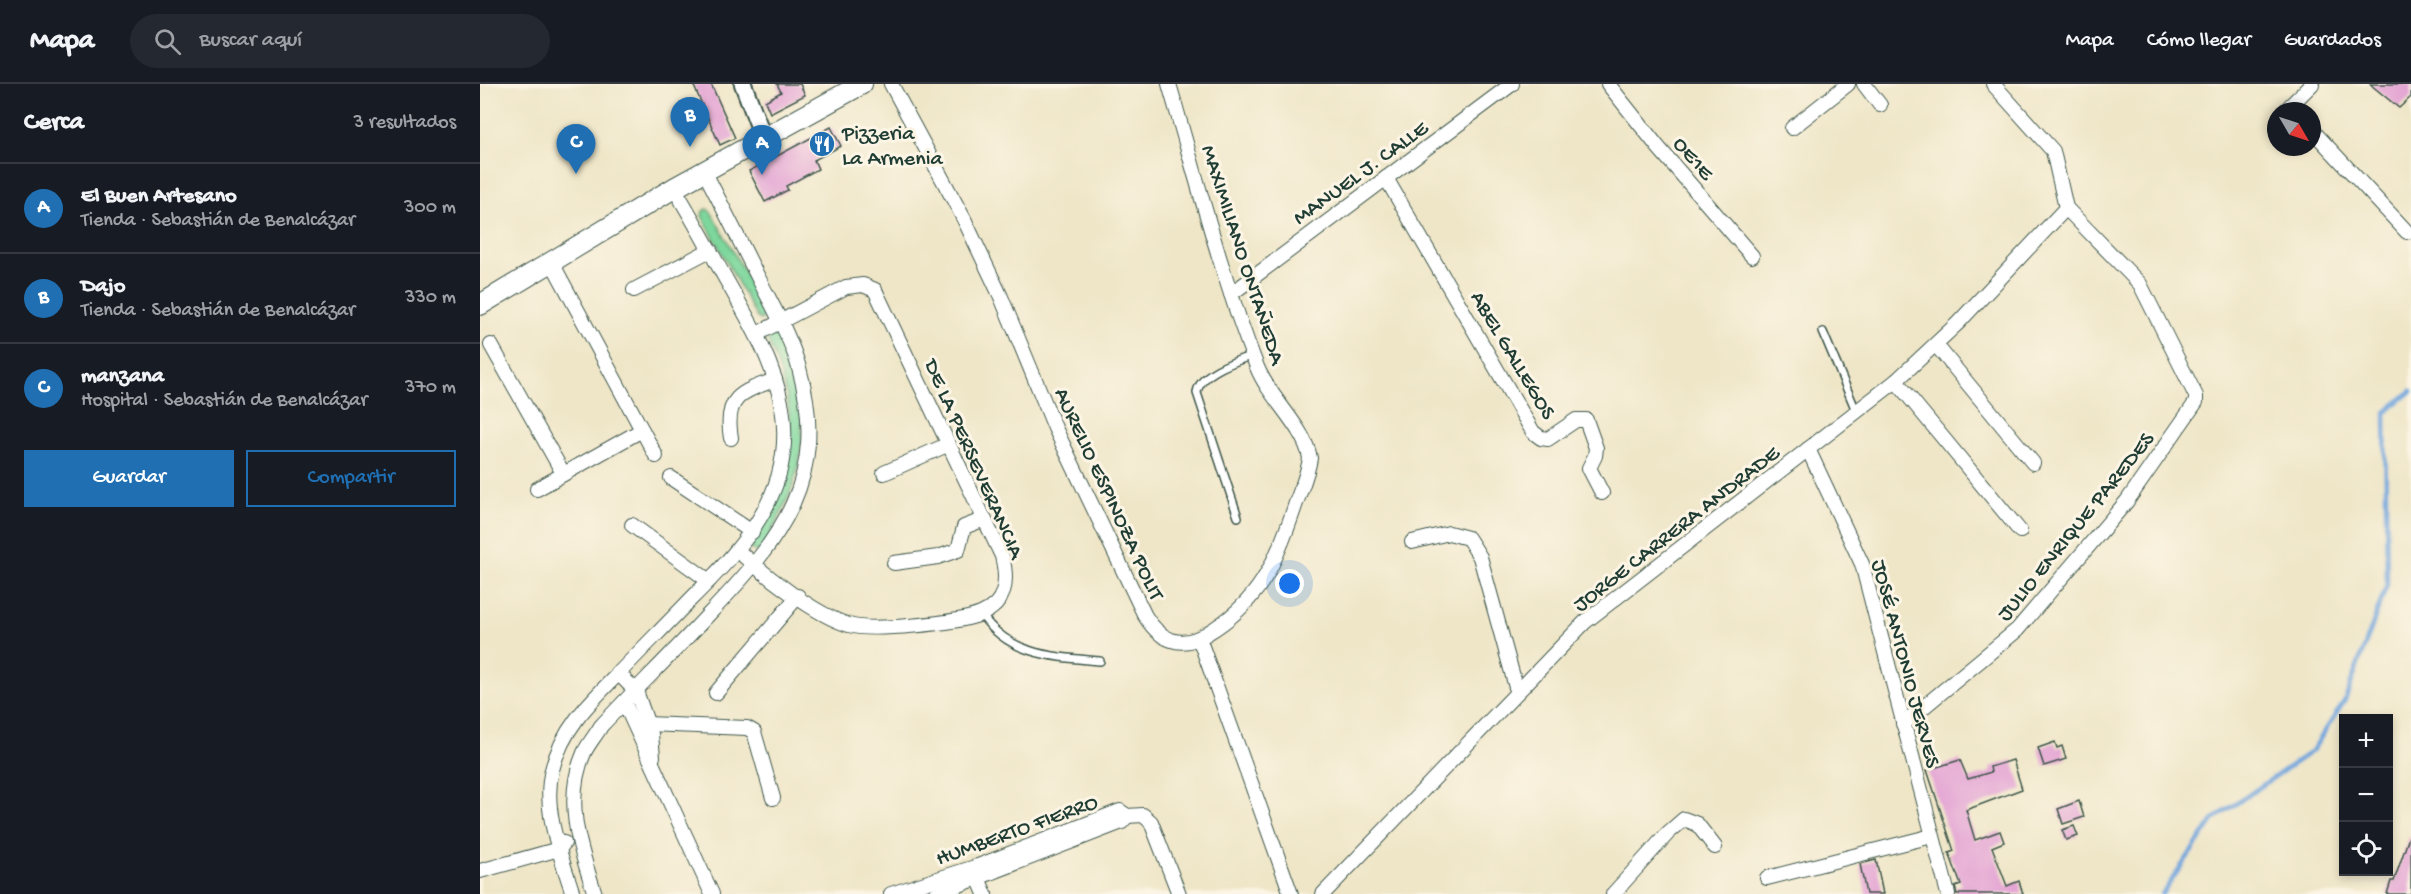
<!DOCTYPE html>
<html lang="es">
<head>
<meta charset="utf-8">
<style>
	:root { --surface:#171b24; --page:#242831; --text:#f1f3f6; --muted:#9ea1a6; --line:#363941; --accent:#1f6fb2 }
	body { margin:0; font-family:"Gochi Hand",sans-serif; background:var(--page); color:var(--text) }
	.controls { position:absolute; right:18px; bottom:18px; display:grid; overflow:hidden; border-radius:0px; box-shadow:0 3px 9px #0003 }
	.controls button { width:54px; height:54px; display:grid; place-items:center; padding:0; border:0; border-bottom:2px solid var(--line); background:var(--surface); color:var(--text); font:30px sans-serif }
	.compass { position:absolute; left:1787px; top:18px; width:54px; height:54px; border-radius:50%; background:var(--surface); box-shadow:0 3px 9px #0003; rotate:129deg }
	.you { position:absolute; left:810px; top:500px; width:21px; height:21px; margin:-15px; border:4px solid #fff; border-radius:50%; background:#1a73e8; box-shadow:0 0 0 9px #1a73e833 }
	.badge { display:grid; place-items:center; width:39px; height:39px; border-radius:50%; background:var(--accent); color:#fff; font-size:20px; font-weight:700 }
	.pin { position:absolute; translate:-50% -50px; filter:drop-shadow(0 2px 3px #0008) }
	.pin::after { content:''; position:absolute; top:32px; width:21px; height:18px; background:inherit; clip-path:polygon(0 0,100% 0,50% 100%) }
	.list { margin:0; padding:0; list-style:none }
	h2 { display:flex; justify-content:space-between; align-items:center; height:78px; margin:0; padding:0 24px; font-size:26px }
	h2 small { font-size:20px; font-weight:400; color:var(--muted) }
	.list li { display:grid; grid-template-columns:39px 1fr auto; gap:18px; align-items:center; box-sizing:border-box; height:90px; padding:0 24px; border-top:2px solid var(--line) }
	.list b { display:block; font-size:22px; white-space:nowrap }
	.list p { margin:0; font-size:20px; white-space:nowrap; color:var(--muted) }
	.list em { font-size:20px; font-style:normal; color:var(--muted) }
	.actions { display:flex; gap:12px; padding:18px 24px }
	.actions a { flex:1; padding:14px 0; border:2px solid var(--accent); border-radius:0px; text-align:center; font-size:21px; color:var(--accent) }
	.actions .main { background:var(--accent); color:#fff }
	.icon { flex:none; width:33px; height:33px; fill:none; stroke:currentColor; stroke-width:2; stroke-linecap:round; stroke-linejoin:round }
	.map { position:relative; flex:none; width:1931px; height:810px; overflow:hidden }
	header { display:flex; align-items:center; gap:36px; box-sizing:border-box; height:84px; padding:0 30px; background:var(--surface); border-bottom:2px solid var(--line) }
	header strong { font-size:28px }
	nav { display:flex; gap:33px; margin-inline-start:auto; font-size:21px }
	.search { width:420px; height:54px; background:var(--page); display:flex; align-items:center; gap:15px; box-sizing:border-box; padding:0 21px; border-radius:33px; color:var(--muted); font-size:22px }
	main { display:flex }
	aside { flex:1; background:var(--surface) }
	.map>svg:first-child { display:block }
</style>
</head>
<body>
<header>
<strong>Mapa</strong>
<div class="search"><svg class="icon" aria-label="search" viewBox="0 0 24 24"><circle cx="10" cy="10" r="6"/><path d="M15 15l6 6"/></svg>Buscar aquí</div>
<nav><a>Mapa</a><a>Cómo llegar</a><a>Guardados</a></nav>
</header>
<main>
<aside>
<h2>Cerca<small>3 resultados</small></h2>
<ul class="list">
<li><span class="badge">A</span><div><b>El Buen Artesano</b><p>Tienda · Sebastián de Benalcázar</p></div><em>300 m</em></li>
<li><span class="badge">B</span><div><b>Dajo</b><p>Tienda · Sebastián de Benalcázar</p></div><em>330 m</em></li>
<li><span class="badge">C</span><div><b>manzana</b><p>Hospital · Sebastián de Benalcázar</p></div><em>370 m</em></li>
</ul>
<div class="actions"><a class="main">Guardar</a><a>Compartir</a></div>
</aside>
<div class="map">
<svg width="1931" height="810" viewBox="0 0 1931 810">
	<rect width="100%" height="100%" fill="#fcf5e5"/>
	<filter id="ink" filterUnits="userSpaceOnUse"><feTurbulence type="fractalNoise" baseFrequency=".0167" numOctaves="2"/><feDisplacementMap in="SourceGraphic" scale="12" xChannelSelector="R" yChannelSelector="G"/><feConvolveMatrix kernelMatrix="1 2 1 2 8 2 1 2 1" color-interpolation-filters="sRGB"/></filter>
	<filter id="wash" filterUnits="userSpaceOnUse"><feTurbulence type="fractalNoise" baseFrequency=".008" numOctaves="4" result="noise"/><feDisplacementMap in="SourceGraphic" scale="24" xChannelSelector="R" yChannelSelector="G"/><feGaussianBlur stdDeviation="1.35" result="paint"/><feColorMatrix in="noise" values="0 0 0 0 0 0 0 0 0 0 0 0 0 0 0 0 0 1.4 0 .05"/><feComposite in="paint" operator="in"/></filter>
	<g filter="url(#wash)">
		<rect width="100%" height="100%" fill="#efe6c8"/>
		<g fill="#7dd79c" stroke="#4e8a68" stroke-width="1.5">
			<path d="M227,125L231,128L287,228L281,236L277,234L222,132L223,127Z"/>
			<path d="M293,249C302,255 306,272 309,282C337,356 318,403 280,468L271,466V460C318,391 322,333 288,257L289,252Z"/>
		</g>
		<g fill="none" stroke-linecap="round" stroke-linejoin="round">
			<path stroke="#70a5dd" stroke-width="4.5" d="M1682,810L1734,735L1832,667L1865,616L1907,501L1905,329L1931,307"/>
		</g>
		<g id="blocks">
			<g fill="#e3a3d3">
				<path d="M213,0H231L255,54L240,61Z"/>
				<path d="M297,0H320L325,11L290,29L285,17L301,8Z"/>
				<path d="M1890,0H1931V13L1919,24Z"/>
				<path d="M351,43L361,62L334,76L338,85L306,102L308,106L285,118L269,87Z"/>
				<path d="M1575,658L1577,664L1582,662L1586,675L1564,682L1558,664Z"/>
				<path d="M1480,676L1488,695L1511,688L1510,683L1533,676L1542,705L1486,726L1495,756L1520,747L1524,758L1512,763L1527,802L1539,797L1543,810H1477L1475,803L1481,801L1469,769L1474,767L1447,686Z"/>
				<path d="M1599,717L1604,733L1583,740L1578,725Z"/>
				<path d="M1594,742L1598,752L1586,756L1582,746Z"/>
				<path d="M1929,753H1931V810H1907L1911,797H1914Z"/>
				<path d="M1396,776L1403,810H1386L1380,780Z"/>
			</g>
		</g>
	</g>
	<g filter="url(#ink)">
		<use href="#blocks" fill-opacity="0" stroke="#3e564a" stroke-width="1.5"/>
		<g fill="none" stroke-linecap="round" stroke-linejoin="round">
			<g stroke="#3e564a" stroke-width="10">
				<g id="service">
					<path d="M1343,248L1377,329"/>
					<path d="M758,433L717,309C719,289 756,277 773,271"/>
					<path d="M501,530C529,572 575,573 620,577"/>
				</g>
			</g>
			<g stroke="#3e564a" stroke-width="16">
				<g id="minor">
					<path d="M411,0L484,135L521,213L575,344L665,532C680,556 700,566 726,550C779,519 796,479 815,422C820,407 828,390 830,374C824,342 789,314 777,283C741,191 717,95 689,0"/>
					<path d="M1128,0L1178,63L1272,172"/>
					<path d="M1384,0L1400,21"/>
					<path d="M1513,0L1573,67L1586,124"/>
					<path d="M1805,27L1832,0"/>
					<path d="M1312,44L1368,0"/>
					<path d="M1832,46L1927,148"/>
					<path d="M906,94L1053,348L1061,354L1068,355L1096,336H1106L1116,364L1115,372L1109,384L1122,409"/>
					<path d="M71,177L176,372"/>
					<path d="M154,206L230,166"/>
					<path d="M751,210L1032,0"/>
					<path d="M11,261L83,389"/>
					<path d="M1456,261L1553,379"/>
					<path d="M1416,297L1540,447"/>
					<path d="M251,354C244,314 260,308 295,296"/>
					<path d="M1328,365L1382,480L1468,810"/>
					<path d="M404,389L469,360"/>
					<path d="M191,394L272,448"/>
					<path d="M57,405L162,346"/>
					<path d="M152,441L229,497"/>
					<path d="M932,458L969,449L988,454L1000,473L1037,607"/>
					<path d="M258,467C285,491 335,531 369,541C390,548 479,539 501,530C506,528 511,525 516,520C528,507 526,488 522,472L395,206L383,201L366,203L277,250"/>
					<path d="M414,479L458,473L478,466L484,443L505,435"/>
					<path d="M719,554L811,810"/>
					<path d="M138,589L156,607L171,650L173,673"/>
					<path d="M236,609L318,512"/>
					<path d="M144,618L232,810"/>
					<path d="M167,640L267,644L274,648L293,714"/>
					<path d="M1423,640L1537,546L1647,417L1716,318V312L1660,200L1586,124"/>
					<path d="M0,787L79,765L84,759"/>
					<path d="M495,787L505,810"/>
					<path d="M1287,794L1452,752"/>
					<path d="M93,810C81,772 62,725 72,686C82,645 109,619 138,590C162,565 187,540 211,515C265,461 316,407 302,323C294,278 270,238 248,199C230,167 213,135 194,104"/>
					<path d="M115,810C100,764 83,717 104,669C108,660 116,651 121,642C157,604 194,568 229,530C301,455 350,394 319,284C311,254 294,225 280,197C261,160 243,123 224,87"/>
					<path d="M411,810L498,782L640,727L647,732L663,731L671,738L699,810"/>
					<path d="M456,810L642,738L647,732"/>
					<path d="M843,810L1105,538L1416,297L1478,239L1586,124"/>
					<path d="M1133,810L1188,749L1204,735L1217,740L1235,763"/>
				</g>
			</g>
			<g stroke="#3e564a" stroke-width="20">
				<path id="tertiary" d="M263,0L283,53"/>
			</g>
			<g stroke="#3e564a" stroke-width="22">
				<path id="secondary" d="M0,221L194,104L382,0"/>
			</g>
			<use href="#service" stroke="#fff" stroke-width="7"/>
			<use href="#minor" stroke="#fff" stroke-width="14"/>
			<use href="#tertiary" stroke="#fff" stroke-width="16"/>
			<use href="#secondary" stroke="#fff" stroke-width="20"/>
		</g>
	</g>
	<defs>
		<g id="restaurant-disc" transform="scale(1.35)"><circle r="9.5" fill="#1f6fb2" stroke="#fcf5e5"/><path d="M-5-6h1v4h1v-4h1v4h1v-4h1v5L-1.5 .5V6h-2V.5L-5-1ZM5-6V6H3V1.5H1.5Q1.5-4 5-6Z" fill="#fff"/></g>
	</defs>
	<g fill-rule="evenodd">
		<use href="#restaurant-disc" x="342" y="60"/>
	</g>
	<g text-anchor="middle" stroke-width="6" stroke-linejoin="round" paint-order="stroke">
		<g font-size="22" fill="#1f3d34" stroke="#fcf5e5" text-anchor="start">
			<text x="362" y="55">Pizzeria<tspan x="362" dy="25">La Armenia</tspan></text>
		</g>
		<g font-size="22" fill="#1f3d34" stroke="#fcf5e5">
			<text transform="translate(1215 73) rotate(49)" y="8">OE1E</text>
			<text transform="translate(879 87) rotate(-36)" y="8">MANUEL J. CALLE</text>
			<text transform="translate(765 170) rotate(72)" y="8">MAXIMILIANO ONTAÑEDA</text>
			<text transform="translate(1035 270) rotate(59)" y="8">ABEL GALLEGOS</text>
			<text transform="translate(496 374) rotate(66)" y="8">DE LA PERSEVERANCIA</text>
			<text transform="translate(631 409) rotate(65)" y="8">AURELIO ESPINOZA POLIT</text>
			<text transform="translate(1594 441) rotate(-51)" y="8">JULIO ENRIQUE PAREDES</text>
			<text transform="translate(1195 443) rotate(-38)" y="8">JORGE CARRERA ANDRADE</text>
			<text transform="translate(1428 579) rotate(75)" y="8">JOSÉ ANTONIO JERVES</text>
			<text transform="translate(536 744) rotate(-20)" y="8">HUMBERTO FIERRO</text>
		</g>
	</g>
</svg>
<div class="controls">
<button>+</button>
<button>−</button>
<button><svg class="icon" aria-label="locate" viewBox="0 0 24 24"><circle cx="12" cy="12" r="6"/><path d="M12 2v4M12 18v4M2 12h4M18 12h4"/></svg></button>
</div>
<svg class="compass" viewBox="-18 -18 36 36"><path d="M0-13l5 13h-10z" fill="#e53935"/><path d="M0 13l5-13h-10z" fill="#9ea1a6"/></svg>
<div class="you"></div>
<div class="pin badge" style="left:282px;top:91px">A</div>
<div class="pin badge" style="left:210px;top:63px">B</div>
<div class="pin badge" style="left:96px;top:90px">C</div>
</div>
</main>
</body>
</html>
